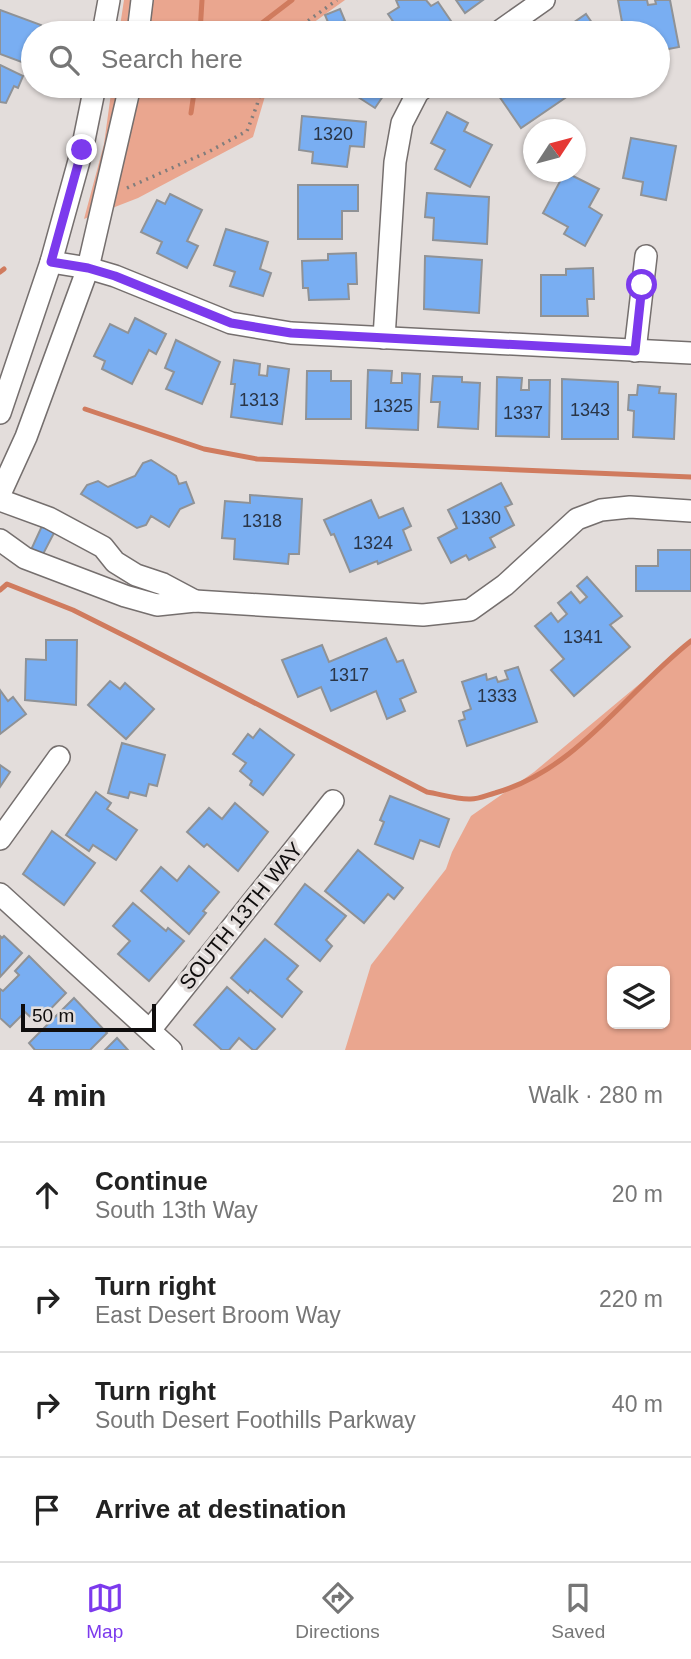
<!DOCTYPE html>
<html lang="en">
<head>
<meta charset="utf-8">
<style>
	:root { --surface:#fff; --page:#f2f2f2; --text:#222; --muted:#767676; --line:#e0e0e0; --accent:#7c3aed }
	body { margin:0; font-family:Arial,sans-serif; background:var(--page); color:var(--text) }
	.controls { position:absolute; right:21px; bottom:21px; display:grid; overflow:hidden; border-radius:10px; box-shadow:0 2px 5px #0004 }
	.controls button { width:63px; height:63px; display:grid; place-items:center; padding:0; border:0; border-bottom:2px solid var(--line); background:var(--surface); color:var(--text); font:35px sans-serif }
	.compass { position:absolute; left:523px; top:119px; width:63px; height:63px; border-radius:50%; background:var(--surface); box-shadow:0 2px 5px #0004; rotate:54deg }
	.scale { position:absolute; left:21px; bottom:18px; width:135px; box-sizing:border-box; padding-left:7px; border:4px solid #0f0d0d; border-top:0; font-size:19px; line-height:24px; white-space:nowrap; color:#0f0d0d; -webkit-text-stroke:5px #e3dddb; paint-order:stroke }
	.stop { position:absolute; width:21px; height:21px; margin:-16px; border:5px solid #7c3aed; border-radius:50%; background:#fff }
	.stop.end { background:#7c3aed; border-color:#fff; box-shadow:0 2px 7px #0008 }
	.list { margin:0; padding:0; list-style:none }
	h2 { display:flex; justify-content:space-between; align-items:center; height:91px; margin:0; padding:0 28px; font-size:30px }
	h2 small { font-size:23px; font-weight:400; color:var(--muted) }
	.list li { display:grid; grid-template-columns:46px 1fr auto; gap:21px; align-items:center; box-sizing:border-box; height:105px; padding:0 28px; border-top:2px solid var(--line) }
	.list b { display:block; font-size:26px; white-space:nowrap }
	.list p { margin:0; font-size:23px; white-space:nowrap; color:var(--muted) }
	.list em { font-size:23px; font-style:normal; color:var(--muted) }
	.icon { flex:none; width:38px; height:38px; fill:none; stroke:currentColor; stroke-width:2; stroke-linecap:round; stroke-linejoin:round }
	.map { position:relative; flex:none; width:691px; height:1050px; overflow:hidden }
	.search { position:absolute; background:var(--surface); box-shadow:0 2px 5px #0004; left:21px; right:21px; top:21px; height:77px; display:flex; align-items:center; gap:18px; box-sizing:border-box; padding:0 24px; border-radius:38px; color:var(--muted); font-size:26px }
	.sheet { height:511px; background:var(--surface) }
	nav { display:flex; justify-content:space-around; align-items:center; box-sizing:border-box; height:98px; border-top:2px solid var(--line); background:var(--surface); font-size:19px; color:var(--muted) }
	nav a { display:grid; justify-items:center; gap:4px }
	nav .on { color:var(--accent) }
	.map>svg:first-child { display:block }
</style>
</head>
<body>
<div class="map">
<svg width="691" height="1050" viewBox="0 0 691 1050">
	<rect width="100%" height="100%" fill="#e3dddb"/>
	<g fill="#eaa68f" fill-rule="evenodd">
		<path d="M124,0H345L299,33H119Z"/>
		<path d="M112,86H268L253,137L138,198L84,219L104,144Z"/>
		<path d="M691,641V1050H345L371,965L446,869L452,852L471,816L534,772ZM665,971V1024H612V971Z"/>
	</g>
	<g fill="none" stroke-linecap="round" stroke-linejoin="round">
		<g stroke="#d07b5e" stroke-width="5">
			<path d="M200,33L202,0"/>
			<path d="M249,33L292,0"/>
			<path d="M191,113L195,86"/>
			<path d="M0,272L4,269"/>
			<path d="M85,409L204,449L257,459L691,477"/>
			<path d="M0,590L7,584L73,610L135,641L427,792C440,794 455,799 469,799C477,800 487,795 495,793C577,770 626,692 691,641"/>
		</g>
	</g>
	<g fill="#79aef2" stroke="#8f9296" stroke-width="2">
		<path d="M396,0H426L431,6L438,2L453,24L439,33H401L388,14L399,7Z"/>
		<path d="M456,0H483L465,13Z"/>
		<path d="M618,0H647L648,5L656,4L655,0H670L679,47L658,51V33H624Z"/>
		<path d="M340,9L345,21L330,27L325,15Z"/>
		<path d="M0,10L41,25L38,33H33V47L27,64L0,54Z"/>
		<path d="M586,14L599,33H576L570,25Z"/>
		<path d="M0,65L23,76L18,88L14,86L6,103L0,102Z"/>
		<path d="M341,86H390L375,108Z"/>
		<path d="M492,86H556L565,98L521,128Z"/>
		<path d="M447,112L468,123L464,131L492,145L470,187L435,169L445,150L431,143Z"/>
		<path d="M302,116L366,122L364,147L350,146L347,167L312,163L313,152L299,150Z"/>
		<path d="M631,138L676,146L666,200L641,195L643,182L623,178Z"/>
		<path d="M565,172L599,189L589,207L602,215L585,246L564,234L568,227L543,213Z"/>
		<path d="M298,185H358V211H342V239H298Z"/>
		<path d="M427,193L489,197L487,244L433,240L434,218L425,217Z"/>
		<path d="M170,194L202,210L187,241L198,246L187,268L157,253L162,242L141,232L157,200L165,204Z"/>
		<path d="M226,229L268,242L260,269L271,273L263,296L230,286L235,272L214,265Z"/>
		<path d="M356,253L357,284H348L349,299L309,300L308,288H303L302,261L328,260V254Z"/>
		<path d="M425,256L482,260L479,313L424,309Z"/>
		<path d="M593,268L594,299H587L588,316H541V275H566V269Z"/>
		<path d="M135,318L166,334L156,354L149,350L132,384L102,369L105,361L94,356L110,324L128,333Z"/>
		<path d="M176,340L220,362L202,404L166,389L174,372L165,368Z"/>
		<path d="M234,360L260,364L259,375L267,376L268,366L289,369L282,424L231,417L235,384H231Z"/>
		<path d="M368,370L392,371L391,383H402V373L420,374L418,430L366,428Z"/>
		<path d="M307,371H331V381H351V419H306Z"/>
		<path d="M433,376L462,377V382L480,383L478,429L438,427L440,402H431Z"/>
		<path d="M497,377L522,378L521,390H529V380H550L549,437L496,436Z"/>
		<path d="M562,379L618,382V439H562Z"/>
		<path d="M638,385L660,387L659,393L676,394L674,439L633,437L634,411L628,410L629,395H637Z"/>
		<path d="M151,460L176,476L179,484L186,482L194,503L180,509L169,527L151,516L146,525L137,528L81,494L87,485L98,481L108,487L135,476L143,463Z"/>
		<path d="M501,483L512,504L505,507L514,525L490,538L495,547L469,560L466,555L451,563L438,538L457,528L448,510Z"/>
		<path d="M250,495L302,499L299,554H289L288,564L234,559L235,539L222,538L225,501L250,503Z"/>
		<path d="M371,500L379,518L403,508L411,526L403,530L411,550L378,564L377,561L350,572L334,534L331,535L324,520Z"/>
		<path d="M42,526L54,533L41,558L30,552Z"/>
		<path d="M658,550H691V591H636V566H658Z"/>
		<path d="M587,577L622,616L610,625L630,647L574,696L551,670L564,659L535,626L551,613L558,622L567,614L558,603L571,592L580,603L587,597L577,586Z"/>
		<path d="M386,638L397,662L403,660L416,692L400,699L405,711L387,719L376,691L331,711L321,687L298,697L282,660L322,645L329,662Z"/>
		<path d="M46,640H77L76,705L25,700L26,659L46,660Z"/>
		<path d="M518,667L537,722L467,746L459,721L465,719L463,712L471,709L462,682L486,674L487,680L496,677L498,682L508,679L505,671Z"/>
		<path d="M110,681L120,689L125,683L154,709L126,739L88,705Z"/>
		<path d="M0,690L8,701L13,697L26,714L0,734Z"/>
		<path d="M260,729L294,755L263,795L250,785L252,781L240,771L246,763L233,754L248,734L253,738Z"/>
		<path d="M122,743L165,755L157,786L149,784L146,796L130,792L128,798L108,793Z"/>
		<path d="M0,765L10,772L0,787Z"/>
		<path d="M96,792L111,803L107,809L137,830L116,860L93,845L89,851L66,835Z"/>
		<path d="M390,796L449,819L439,847L420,840L413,859L375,844L384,822L380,820Z"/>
		<path d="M235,803L268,832L238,871L207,844L204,847L187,832L209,808L222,819Z"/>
		<path d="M52,831L95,863L64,905L23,874Z"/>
		<path d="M358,850L403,888L394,899L388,894L364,923L325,891Z"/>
		<path d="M189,866L219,892L203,911L206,913L189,934L141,891L161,867L177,881Z"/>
		<path d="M305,884L346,916L326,940L332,946L320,961L275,924Z"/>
		<path d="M133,903L166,931L168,928L184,941L149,981L118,954L130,941L113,926Z"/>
		<path d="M0,936L2,938L4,936L22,953L0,977Z"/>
		<path d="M265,939L298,966L287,979L302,992L282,1017L250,990L248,993L231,978Z"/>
		<path d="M29,956L66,993L37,1023L25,1012L10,1027L0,1018V989L3,991L19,975L15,971Z"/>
		<path d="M227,987L275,1029L256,1050H253L239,1038L229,1050H222L194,1025Z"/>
		<path d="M74,998L107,1033L90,1050H35L29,1043Z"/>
		<path d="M117,1038L128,1050H105Z"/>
	</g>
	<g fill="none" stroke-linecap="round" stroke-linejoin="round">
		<g stroke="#756f6e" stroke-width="24">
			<g id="minor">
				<path d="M103,33L109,0"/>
				<path d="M138,33L142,0"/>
				<path d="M497,33L544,0"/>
				<path d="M51,262L88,268L115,276L231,323L291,333L691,353"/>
				<path d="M384,338L395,162L402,123L418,92L426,86"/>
				<path d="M635,351L646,256"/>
				<path d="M0,413L51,262L82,150L95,86"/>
				<path d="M0,494L26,437L88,268L130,86"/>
				<path d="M0,500L49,518L103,547L115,562L136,575L163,584L195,601"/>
				<path d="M0,540L25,558L125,596L157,605L195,601L423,615L470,610L505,585L577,519L601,510L630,507L691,511"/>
				<path d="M0,839L59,757"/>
				<path d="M0,894L171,1050"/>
				<path d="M150,1030L333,801"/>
			</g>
		</g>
		<g stroke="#817d7c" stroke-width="3.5" stroke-dasharray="2 5" stroke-linecap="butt">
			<path d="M291,33L337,0"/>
			<path d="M127,188L210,151L247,131L257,105L262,86"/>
		</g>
		<use href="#minor" stroke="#fff" stroke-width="21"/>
	</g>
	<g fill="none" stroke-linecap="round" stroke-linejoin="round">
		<path stroke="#7c3aed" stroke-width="9" d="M82,150L51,262L88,268L115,276L231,323L291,333L635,351L642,285"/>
	</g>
	<g text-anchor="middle" stroke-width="7" stroke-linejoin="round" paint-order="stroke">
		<g font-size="18" fill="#2a3546">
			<text x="333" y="140">1320</text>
			<text x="259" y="406">1313</text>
			<text x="393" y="412">1325</text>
			<text x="590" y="416">1343</text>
			<text x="523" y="419">1337</text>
			<text x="481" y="524">1330</text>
			<text x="262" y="527">1318</text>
			<text x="373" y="549">1324</text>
			<text x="583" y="643">1341</text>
			<text x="349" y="681">1317</text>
			<text x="497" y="702">1333</text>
		</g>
		<g font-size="21" fill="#0f0d0d" stroke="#e3dddb">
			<text transform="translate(241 916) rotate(-51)" y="7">SOUTH 13TH WAY</text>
		</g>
	</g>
</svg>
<div class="controls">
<button><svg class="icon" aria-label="layers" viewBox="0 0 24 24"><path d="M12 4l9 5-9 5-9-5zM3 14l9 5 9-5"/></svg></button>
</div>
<svg class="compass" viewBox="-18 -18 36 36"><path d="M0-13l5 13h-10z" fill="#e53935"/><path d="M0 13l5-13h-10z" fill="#767676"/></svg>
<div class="scale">50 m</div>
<div class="stop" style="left:642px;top:285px"></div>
<div class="stop end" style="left:82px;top:150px"></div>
<div class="search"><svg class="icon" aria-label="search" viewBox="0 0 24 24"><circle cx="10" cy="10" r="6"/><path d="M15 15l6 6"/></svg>Search here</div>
</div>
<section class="sheet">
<h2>4 min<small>Walk · 280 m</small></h2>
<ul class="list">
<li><svg class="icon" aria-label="ahead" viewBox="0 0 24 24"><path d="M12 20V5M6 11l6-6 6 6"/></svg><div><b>Continue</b><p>South 13th Way</p></div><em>20 m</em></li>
<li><svg class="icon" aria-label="right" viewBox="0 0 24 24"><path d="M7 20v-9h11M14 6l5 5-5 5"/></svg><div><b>Turn right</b><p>East Desert Broom Way</p></div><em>220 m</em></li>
<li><svg class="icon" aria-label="right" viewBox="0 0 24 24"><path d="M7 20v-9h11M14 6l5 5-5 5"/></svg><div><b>Turn right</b><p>South Desert Foothills Parkway</p></div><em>40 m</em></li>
<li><svg class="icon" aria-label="arrive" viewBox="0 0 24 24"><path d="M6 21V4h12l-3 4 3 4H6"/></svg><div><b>Arrive at destination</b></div></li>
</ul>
</section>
<nav>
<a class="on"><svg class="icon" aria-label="map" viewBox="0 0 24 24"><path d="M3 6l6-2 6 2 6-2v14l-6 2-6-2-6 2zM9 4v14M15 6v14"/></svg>Map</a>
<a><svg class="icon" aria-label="directions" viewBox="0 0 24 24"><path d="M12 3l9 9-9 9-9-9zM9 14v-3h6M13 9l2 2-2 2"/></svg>Directions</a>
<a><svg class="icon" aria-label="saved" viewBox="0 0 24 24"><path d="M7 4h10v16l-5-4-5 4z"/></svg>Saved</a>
</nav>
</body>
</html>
